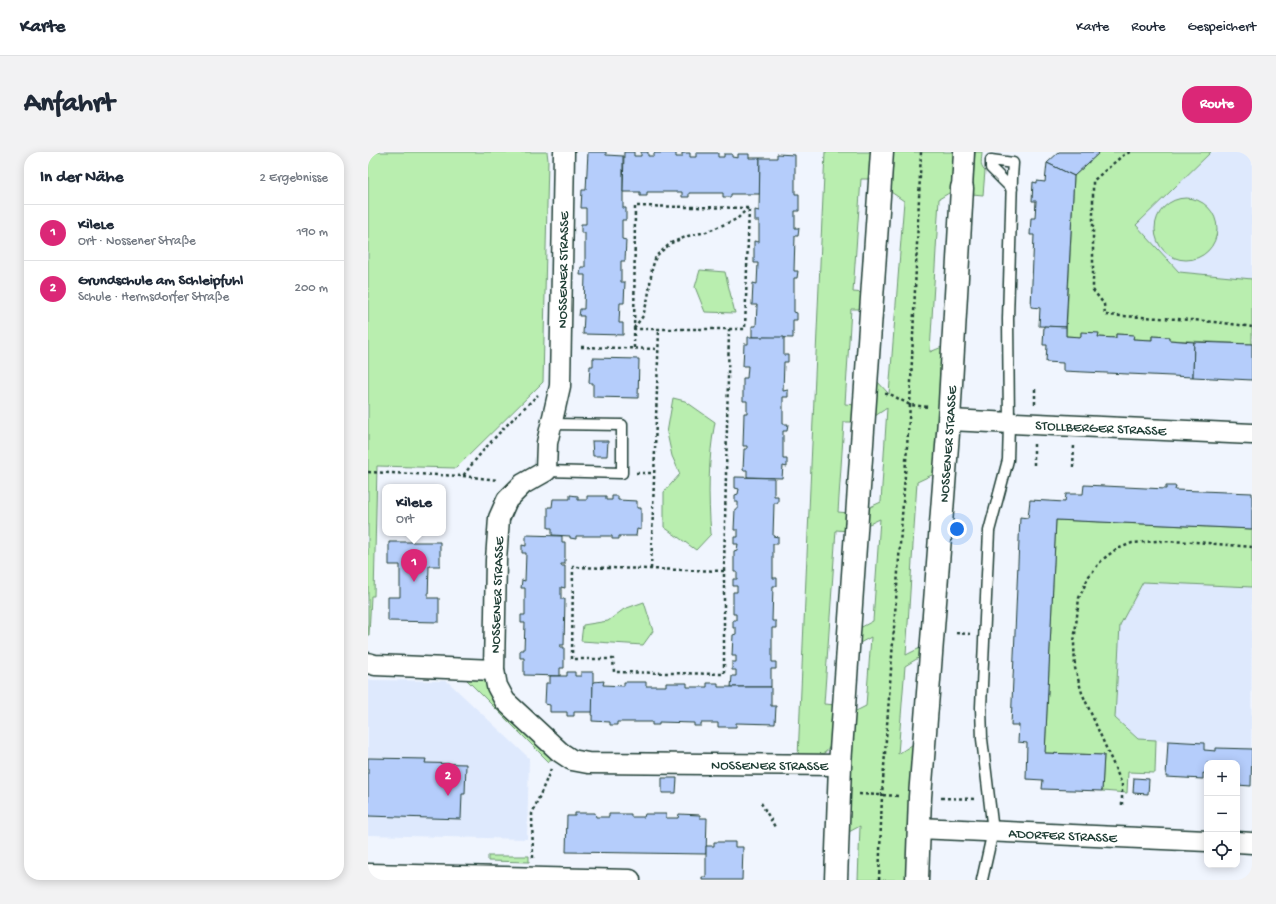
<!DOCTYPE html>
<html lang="de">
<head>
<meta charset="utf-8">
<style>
	:root { --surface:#fff; --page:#f2f2f3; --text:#1f2937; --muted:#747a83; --line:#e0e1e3; --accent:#db2777 }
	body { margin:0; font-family:"Gochi Hand",sans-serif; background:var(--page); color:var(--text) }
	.controls { position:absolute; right:12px; bottom:12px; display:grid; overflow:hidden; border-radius:8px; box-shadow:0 2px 10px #0003 }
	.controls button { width:36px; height:36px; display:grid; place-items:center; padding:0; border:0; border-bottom:1px solid var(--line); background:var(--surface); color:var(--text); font:20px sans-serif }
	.you { position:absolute; left:589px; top:377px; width:14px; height:14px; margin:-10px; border:3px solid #fff; border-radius:50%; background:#1a73e8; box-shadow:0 0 0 6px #1a73e833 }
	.badge { display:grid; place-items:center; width:26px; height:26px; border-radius:50%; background:var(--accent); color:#fff; font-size:13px; font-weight:700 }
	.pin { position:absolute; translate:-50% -33px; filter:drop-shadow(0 1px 2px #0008) }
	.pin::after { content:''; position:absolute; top:21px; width:14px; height:12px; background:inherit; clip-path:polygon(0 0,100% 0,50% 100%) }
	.popup { position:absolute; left:14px; top:332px; width:64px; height:52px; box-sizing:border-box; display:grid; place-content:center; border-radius:8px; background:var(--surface); filter:drop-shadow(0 1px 3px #0005); font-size:13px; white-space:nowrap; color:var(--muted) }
	.popup b { font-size:15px; color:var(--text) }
	.popup::after { content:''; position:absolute; left:50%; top:100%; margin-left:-8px; border:8px solid transparent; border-top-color:var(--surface) }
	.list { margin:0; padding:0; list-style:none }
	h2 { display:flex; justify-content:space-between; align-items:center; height:52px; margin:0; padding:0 16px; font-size:17px }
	h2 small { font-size:13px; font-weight:400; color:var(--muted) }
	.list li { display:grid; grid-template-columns:26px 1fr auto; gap:12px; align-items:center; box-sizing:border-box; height:56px; padding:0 16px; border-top:1px solid var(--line) }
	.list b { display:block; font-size:15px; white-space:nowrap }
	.list p { margin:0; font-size:13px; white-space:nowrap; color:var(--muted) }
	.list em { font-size:13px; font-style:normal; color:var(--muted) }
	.icon { flex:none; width:22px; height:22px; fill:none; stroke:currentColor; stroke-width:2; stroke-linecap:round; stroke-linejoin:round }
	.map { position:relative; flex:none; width:884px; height:728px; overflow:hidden; border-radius:16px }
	header { display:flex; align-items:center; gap:24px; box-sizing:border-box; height:56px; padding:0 20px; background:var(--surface); border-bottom:1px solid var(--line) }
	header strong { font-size:19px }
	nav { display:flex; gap:22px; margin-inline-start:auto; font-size:14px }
	.intro { display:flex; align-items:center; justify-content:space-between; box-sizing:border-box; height:96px; padding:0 24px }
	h1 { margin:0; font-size:28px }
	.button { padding:10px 18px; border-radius:16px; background:var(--accent); color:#fff; font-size:14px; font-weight:700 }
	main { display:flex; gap:24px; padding:0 24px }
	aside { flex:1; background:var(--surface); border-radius:16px; box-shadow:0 2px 10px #0003 }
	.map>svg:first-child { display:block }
</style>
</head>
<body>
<header>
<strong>Karte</strong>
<nav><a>Karte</a><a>Route</a><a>Gespeichert</a></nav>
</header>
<div class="intro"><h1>Anfahrt</h1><a class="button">Route</a></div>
<main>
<aside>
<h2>In der Nähe<small>2 Ergebnisse</small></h2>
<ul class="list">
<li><span class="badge">1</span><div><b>KileLe</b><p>Ort · Nossener Straße</p></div><em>190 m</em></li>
<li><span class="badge">2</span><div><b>Grundschule am Schleipfuhl</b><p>Schule · Hermsdorfer Straße</p></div><em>200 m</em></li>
</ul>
</aside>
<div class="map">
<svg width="884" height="728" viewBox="0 0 884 728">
	<rect width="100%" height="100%" fill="#f0f5fe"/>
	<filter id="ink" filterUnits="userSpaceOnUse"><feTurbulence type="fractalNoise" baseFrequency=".025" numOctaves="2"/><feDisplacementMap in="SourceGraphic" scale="8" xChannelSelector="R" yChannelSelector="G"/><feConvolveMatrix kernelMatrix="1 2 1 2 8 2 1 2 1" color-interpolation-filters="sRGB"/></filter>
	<g filter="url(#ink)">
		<g fill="#dee9fd">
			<path d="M843,0H882L884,2V127L811,120L768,73Z"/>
			<path d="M775,430L884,435L883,634L869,633V611H839V622L835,621V627L798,625L800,589L770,587L747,566L752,474Z"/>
			<path d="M0,527L4,528L79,529L161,606L159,687L0,683Z"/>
		</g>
		<g fill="#b9eeaf" stroke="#6c9672">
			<path d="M0,0H179L180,8L175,230L88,316L9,314L6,444H3L1,483H0Z"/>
			<path d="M457,0H507L505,27H493L485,140L497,141L496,157H483L477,252L488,253L487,270H476L470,360L481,361L480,379L468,378L456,552L468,553C467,565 467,595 456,601C448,605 439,605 430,605Z"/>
			<path d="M525,0H587L586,38L571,47L562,200L574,195L566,322L549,330L538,503L554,495L552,505L537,514L530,602L547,591L541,728H490L492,674L479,681L484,561L498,554L503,485L490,492V477L505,469L512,367L499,373L500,356L513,350L519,256L507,264L508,228L521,242L536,49L523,40Z"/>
			<path d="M607,0H614C614,7 611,14 617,19L615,43L604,42Z"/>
			<path d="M732,0H843L768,73L811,120L884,127V192L801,188V185L784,184V188L765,187V183L748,182V186L730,185V182L713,181V185L698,184L706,24Z"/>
			<circle cx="818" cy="77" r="31"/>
			<path d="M332,118L357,120L367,161L337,160L327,135Z"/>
			<path d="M305,246L317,249L347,270C340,306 340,346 343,382L328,398L296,375V340L312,322L304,304L299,281Z"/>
			<path d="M688,368L884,377V435L775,430L752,473L747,566L770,587L788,588L787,621L760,620L759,641L734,639L736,603L677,601Z"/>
			<path d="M276,450L285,479L275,493L213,489L215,473L240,469L256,457Z"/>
			<path d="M104,522L120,526L185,602L181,610L98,527Z"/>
			<path d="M120,704H161V710L120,709Z"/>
		</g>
		<g fill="#b5cdfb" stroke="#1f3d34">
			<path d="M220,0H238V3L255,4V56H258V68H254V87L258,88L257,109H253V130H257L256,151H252L251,171H255V183L215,182L216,164H211L212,157H216L217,123H212L213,115H217V81H213V72H218V56H213L214,38H218Z"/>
			<path d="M256,0H266V4H273V0H280V4H286V1H308V5H314V1H322V5H328V1H350V5H356V2H364V5L370,6V2H381V6H392V42H363V45H355V41H321V45H314V40H279V44H272V40H255Z"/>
			<path d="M691,0H732L706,24L679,11Z"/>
			<path d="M409,2L427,3V42H431V59H427V76H431L430,84H427L426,119H430L429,126H426V160L429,161V168H425V186L384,185V174H388L389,153H384L385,131L389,132L390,111H386V89L391,90V69H387V58L391,59L392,6H409Z"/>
			<path d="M679,11L706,24L698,175L671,174L672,156L663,155L666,83H662L663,66H667L668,49H664L665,30L669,31V29L677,30Z"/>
			<path d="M676,174L698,175V184L713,185V180L731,181L730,185L748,186V182L766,183L765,187L784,188V184L801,185V188L826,190L825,225L695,219V211L678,210L679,193H675Z"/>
			<path d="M380,185H416V203H420V210H416L415,239L420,238V245H415V272H420L419,279H415V307H419V315L415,314L414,326L379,325V318H375L376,297H379V294H375L376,261H379V249H375V226H379L380,214H375L376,192H380Z"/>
			<path d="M826,190L884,192V228L825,225Z"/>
			<path d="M225,206L271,207L270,246L225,245V231H221L222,214H225Z"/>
			<path d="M224,289H240L239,304H225Z"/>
			<path d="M367,325L406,326V344H410V351H406L405,384L410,385V392H405V426H409V434H405L404,469H408V476H404V510H408V517H403V535H363L364,524H368V518H364V510H368V504H364L365,483L368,482V476H365V468H368V462H365V440H369V434H365V427H369V420H366V399L369,398L370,392H366V385H370V378H366L367,357H370V350H367V343L370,342L371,337L367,336Z"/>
			<path d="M716,333L798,337V334H808L807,338L884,341V377L688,368L677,601L736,603L734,639L674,637L675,628L658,627L659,591L650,590L651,573H643L652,365L660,366L662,348L697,350L698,342H715Z"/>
			<path d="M202,343L210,344V348H219V344H238V348H244V344H250V348L269,349V356H273V378L269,377L268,384H251V387H244V384H208V387L202,386V384L184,383V376H180V355H184L185,347H202Z"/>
			<path d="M158,383L194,384V390H197V412H193V414H197V436L193,435V447H197L196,493H192V495H196V516H192V524L156,523V506H152V498H156L157,471H153V463H157V436H153L154,428L157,429L158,401H154V393L158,394Z"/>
			<path d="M21,390H72V414H61L60,446H71V470L20,469V445H32V413H21Z"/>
			<path d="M199,520H207V524H213V520H225V560H206V564H199V560H182V553L177,552L178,531H182V524H199Z"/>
			<path d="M236,529L235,533L256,534V530H278V534H298V531H319V535H339V531H350V535H403V554H408L407,572L368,571V575H350V571H333V574H326V571L291,570V573H284V570H249V573H242V570L224,569L225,530Z"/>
			<path d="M800,589L836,591V598L848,599V596L884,597L883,634L869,633V611H839V622L835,621V627L798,625Z"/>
			<path d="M0,606L58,607L57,611L98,612L97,642H94L93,667L0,664Z"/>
			<path d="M294,626H309L308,641H294Z"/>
			<path d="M766,626L781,627L780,642L765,641Z"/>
			<path d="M207,661H227L228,665H241V662H263V665H276L277,662H298V666H310L311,662L332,663V666H339L338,702L198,700L199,664H207Z"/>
			<path d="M346,690H367V695H375L374,728H334V725H338V694H346Z"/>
		</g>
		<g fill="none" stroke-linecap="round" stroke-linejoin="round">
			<g stroke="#1f3d34" stroke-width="13">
				<g id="service">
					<path d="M178,319L254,321V273L184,272"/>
					<path d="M614,728L625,679L614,587L613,555L621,379L640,308L641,272L640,167L644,25L645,11L623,8V16L644,37"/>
				</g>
			</g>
			<g stroke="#1f3d34" stroke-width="23">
				<g id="minor">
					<path id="s1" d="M196,0L192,234L179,291L178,319L155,332L139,348L131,366L128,408L126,518L129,534L137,549L192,600L204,608L220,611L472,613"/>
					<path d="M594,36L596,0"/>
					<path id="s2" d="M581,268L884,282"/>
					<path d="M0,511L7,513L126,518"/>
					<path id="s3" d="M550,676L839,689"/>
					<path d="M869,690L884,691"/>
					<path d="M0,722L262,728"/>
				</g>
			</g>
			<g stroke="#1f3d34" stroke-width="25">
				<g id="tertiary">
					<path d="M468,728L472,613L514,0"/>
					<path id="s4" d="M549,728L552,645L581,268L594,36"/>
				</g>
			</g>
			<g stroke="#1f3d34" stroke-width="2.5" stroke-dasharray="3 3" stroke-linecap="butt">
				<path d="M762,0L754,4L725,29V138L736,152L737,163C786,166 836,167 884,175"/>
				<path d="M266,176L275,164L280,146L284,117L288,104L303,91L320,84L338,80L369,67L380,56"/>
				<path d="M213,195L290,197"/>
				<path d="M266,196L267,54L381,56L377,177H266"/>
				<path d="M517,242H522L542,253L561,255"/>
				<path d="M667,252V237"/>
				<path d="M666,313V291"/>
				<path d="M705,315L706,293"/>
				<path d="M0,320L95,324C117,294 143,268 170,243"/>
				<path d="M268,321H285"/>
				<path d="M95,324L130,328"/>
				<path d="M283,417L291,177"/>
				<path d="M356,419L205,415L204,507H245L246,520L356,522V419L361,177"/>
				<path d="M588,481L602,482"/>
				<path d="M491,642L532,644"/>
				<path d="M573,646L608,647"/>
				<path d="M393,651L407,675"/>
				<path d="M754,653V632L714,541L707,516L706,491L711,446L721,424L734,408L747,398L764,391L789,389L827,390L884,395"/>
				<path d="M165,706L164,662L183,617"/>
				<path d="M511,728L514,643L542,253L553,0"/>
			</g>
			<use href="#service" stroke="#fff" stroke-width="10"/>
			<use href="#minor" stroke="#fff" stroke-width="20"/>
			<use href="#tertiary" stroke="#fff" stroke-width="22"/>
		</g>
	</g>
	<g text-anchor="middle" stroke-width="3" stroke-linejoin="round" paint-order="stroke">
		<g font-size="14" fill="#1f3d34" stroke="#fff">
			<text transform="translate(194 118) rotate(-89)" y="5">NOSSENER STRASSE</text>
			<text dy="5" stroke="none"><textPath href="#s2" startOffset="152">STOLLBERGER STRASSE</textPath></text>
			<text dy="5" stroke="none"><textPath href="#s4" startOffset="437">NOSSENER STRASSE</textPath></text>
			<text transform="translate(128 443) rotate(-88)" y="5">NOSSENER STRASSE</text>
			<text dy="5" stroke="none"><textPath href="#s1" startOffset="862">NOSSENER STRASSE</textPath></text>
			<text dy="5" stroke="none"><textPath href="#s3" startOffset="145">ADORFER STRASSE</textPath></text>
		</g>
	</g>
</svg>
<div class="controls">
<button>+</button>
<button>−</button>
<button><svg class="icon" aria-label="locate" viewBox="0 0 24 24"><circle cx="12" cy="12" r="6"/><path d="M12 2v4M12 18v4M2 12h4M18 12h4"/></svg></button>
</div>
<div class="you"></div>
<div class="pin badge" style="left:46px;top:430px">1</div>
<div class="popup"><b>KileLe</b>Ort</div>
<div class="pin badge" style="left:80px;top:644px">2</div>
</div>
</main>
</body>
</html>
